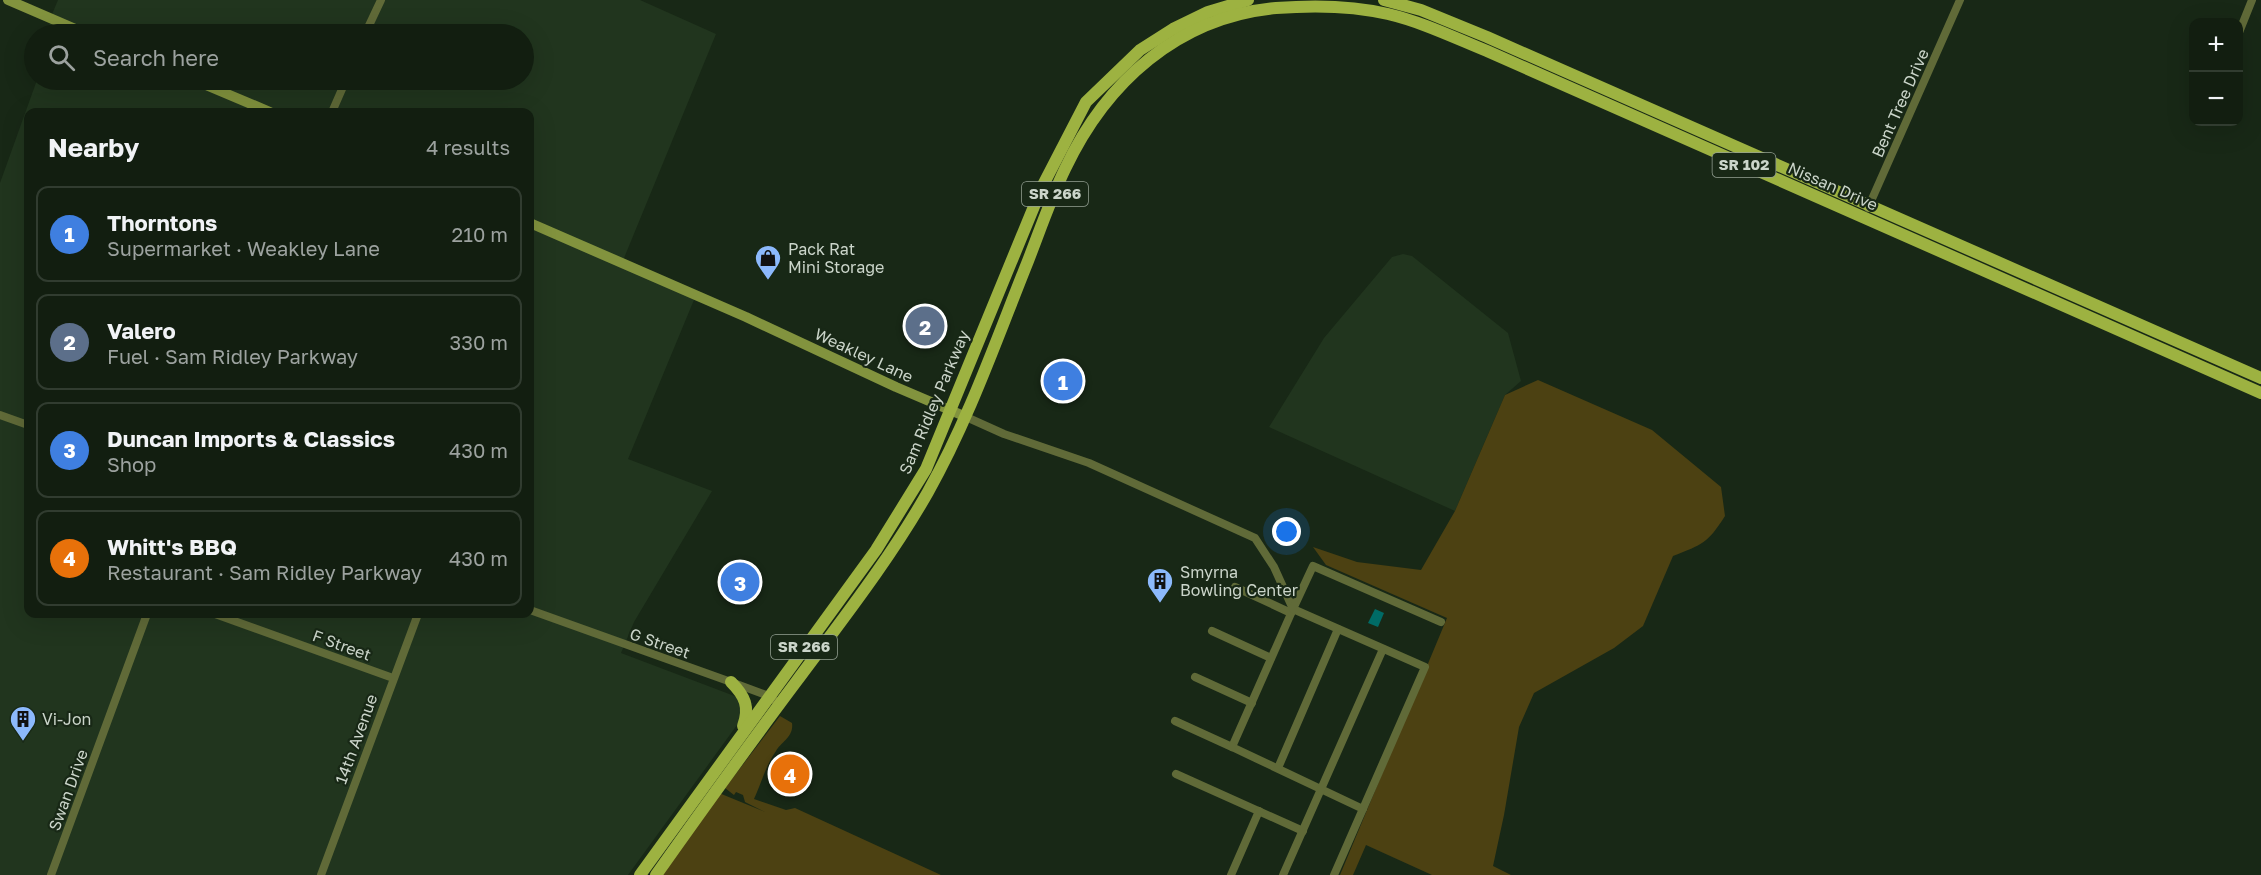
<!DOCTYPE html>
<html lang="en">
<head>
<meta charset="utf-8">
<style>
	:root { --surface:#121e10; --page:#1b2719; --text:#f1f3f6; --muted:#9ca29f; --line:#313c30; --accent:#0f766e }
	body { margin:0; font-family:"Golos Text",sans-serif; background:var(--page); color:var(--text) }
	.controls { position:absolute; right:18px; top:18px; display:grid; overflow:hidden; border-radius:12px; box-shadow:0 6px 24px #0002 }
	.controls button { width:54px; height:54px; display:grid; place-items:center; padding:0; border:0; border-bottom:2px solid var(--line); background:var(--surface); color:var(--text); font:30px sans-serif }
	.you { position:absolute; left:1287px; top:532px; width:21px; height:21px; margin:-15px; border:4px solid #fff; border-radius:50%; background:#1a73e8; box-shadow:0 0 0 9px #1a73e833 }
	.badge { display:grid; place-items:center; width:39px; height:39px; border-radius:50%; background:var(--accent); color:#fff; font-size:20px; font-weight:700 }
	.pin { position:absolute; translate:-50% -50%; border:3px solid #fff; box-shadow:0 2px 6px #0006 }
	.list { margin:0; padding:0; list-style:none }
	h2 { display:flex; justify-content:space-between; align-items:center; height:78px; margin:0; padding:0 24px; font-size:26px }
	h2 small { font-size:20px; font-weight:400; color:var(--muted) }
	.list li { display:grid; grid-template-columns:39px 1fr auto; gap:18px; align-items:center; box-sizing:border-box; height:96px; margin:0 12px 12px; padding:0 12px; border:2px solid var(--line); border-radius:12px }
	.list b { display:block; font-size:22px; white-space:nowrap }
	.list p { margin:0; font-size:20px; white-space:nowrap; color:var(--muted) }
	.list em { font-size:20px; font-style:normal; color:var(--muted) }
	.icon { flex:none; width:33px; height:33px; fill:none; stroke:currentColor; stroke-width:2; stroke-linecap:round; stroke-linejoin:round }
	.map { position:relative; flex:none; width:2261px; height:875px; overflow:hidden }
	.search { position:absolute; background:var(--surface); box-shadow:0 6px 24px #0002; left:24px; top:24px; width:510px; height:66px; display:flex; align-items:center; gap:15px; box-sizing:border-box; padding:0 21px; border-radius:33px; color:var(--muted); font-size:22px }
	.panel { position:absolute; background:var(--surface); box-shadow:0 6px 24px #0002; left:24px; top:108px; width:510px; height:510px; border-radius:12px }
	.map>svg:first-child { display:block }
</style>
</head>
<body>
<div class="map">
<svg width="2261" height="875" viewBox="0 0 2261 875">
	<rect width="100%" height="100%" fill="#182816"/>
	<g fill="#21351e" fill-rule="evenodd">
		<path d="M58,0H640L716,34L622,263L696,295L628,459L712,491L634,622L621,653L753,703L628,875H0V183L37,80H524V34H49L50,19ZM28,112H530V614H28Z"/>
		<path d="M1403,254L1412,256L1508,333L1521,381L1505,395L1455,511L1269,427L1324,338L1392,257Z"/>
	</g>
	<g fill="#4c4112">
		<path d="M1538,380L1652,430L1721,487L1725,516C1707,544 1703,544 1673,556L1643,626L1614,648L1534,693L1519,727L1504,815L1493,866L1511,875H1432L1366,845L1353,875H1340L1447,618L1326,565L1313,547L1357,562L1421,570L1455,511L1505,395Z"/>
		<path d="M780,716L792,723C794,737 781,742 776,751C765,767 762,782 754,799L786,810L795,808L941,875H661L719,793L765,812L745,802L743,795L736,792L734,795L725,788Z"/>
	</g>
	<path fill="#006b66" d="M1375,609L1384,613L1378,627L1368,623Z"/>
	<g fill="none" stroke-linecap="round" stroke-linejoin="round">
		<g stroke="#606a38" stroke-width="8">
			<path d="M365,34L381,0"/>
			<path d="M2238,35L2252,0"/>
			<path d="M332,112L346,80"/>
			<path d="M1868,208L1960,0"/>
			<path d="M0,415L28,425"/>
			<path d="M964,416L1004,434L1089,463L1255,538L1274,567L1293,609L1232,747L1363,809"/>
			<path d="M1235,587L1291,613"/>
			<path d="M530,610L731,682L769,696L779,704"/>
			<path d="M215,614L393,678"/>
			<path d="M1212,631L1271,658"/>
			<path d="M1195,677L1252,703"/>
			<path d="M1175,721L1232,747"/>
			<path d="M1278,768L1338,629"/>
			<path d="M1176,774L1303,831"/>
			<path d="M51,875L147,614"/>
			<path d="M321,875L418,614"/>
			<path d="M1231,875L1259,811"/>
			<path d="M1283,875L1383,649"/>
			<path d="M1334,875L1425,667L1293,609L1313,566L1441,622"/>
		</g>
		<g stroke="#82933e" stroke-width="10">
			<path d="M8,0L87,34"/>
			<path d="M194,80L270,112"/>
			<path d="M530,223L746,317L896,387L964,416"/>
		</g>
		<g stroke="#9db241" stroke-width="12">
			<path d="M1384,0L1421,10L1487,37L2261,378"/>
			<path d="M731,682C745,696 750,707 743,726"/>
			<path d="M640,875L876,550L926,469L1042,187L1086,102L1140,50L1173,29L1208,12L1248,0"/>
			<path d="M656,875C702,810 748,746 796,682C842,620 890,559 928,492C969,419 997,338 1028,261C1040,230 1051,198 1065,169C1106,82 1178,17 1276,8C1314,5 1350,5 1388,14C1422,22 1455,38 1487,51L2261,393"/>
		</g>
	</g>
	<defs>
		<g id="shop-pin" transform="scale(1.35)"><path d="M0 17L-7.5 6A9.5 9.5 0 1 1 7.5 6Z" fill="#8cb9fc" stroke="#182816"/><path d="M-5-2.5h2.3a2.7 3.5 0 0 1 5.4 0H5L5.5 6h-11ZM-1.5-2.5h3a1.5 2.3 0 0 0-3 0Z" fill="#111"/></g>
		<g id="building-pin" transform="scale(1.35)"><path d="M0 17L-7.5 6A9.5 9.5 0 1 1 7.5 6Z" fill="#8cb9fc" stroke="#182816"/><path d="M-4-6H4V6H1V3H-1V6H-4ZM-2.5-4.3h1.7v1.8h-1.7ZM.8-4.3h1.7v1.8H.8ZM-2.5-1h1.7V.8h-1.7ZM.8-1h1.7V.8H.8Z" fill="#111"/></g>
	</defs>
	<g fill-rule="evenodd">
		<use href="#shop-pin" x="768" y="258"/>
		<use href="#building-pin" x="1160" y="581"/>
		<use href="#building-pin" x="23" y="719"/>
	</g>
	<g text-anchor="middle" stroke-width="4.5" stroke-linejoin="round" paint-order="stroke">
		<g fill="#182816" stroke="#95a194" stroke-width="1.5">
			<rect x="1712.5" y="153" width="63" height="24" rx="4.5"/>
			<rect x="1022" y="182" width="66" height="24" rx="4.5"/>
			<rect x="771" y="635" width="66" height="24" rx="4.5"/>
		</g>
		<g font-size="15" font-weight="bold" fill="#cbd5ca">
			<text x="1744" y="170">SR 102</text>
			<text x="1055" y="199">SR 266</text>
			<text x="804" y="652">SR 266</text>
		</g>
		<g font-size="16" fill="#cbd5ca" stroke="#182816">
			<text transform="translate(1900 103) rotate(-66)" y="6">Bent Tree Drive</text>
			<text transform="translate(1833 186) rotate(24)" y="6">Nissan Drive</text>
			<text transform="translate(864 355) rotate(25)" y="6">Weakley Lane</text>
			<text transform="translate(934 402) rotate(-67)" y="6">Sam Ridley Parkway</text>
			<text transform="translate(660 643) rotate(19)" y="6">G Street</text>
			<text transform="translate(342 645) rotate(20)" y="6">F Street</text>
			<text transform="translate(356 739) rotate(-70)" y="6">14th Avenue</text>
			<text transform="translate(68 790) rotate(-70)" y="6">Swan Drive</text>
		</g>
		<g font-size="16" fill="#cbd5ca" stroke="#182816" text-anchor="start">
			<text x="788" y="255">Pack Rat<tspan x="788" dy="18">Mini Storage</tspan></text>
			<text x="1180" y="578">Smyrna<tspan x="1180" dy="18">Bowling Center</tspan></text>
			<text x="42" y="725">Vi-Jon</text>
		</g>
	</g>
</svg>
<div class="controls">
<button>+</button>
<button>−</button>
</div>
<div class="you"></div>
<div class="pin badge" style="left:1063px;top:381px;background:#3f7fe0">1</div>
<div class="pin badge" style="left:925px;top:326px;background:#5c6f8a">2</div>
<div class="pin badge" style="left:740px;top:582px;background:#3f7fe0">3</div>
<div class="pin badge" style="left:790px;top:774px;background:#e8710a">4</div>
<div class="search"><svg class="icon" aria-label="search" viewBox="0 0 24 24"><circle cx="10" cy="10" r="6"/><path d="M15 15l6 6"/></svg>Search here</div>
<section class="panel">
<h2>Nearby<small>4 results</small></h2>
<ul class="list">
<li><span class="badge" style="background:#3f7fe0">1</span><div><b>Thorntons</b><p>Supermarket · Weakley Lane</p></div><em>210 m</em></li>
<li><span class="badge" style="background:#5c6f8a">2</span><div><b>Valero</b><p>Fuel · Sam Ridley Parkway</p></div><em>330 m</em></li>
<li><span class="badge" style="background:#3f7fe0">3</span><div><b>Duncan Imports &amp; Classics</b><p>Shop</p></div><em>430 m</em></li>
<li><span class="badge" style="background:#e8710a">4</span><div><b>Whitt's BBQ</b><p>Restaurant · Sam Ridley Parkway</p></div><em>430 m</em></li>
</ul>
</section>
</div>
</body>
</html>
